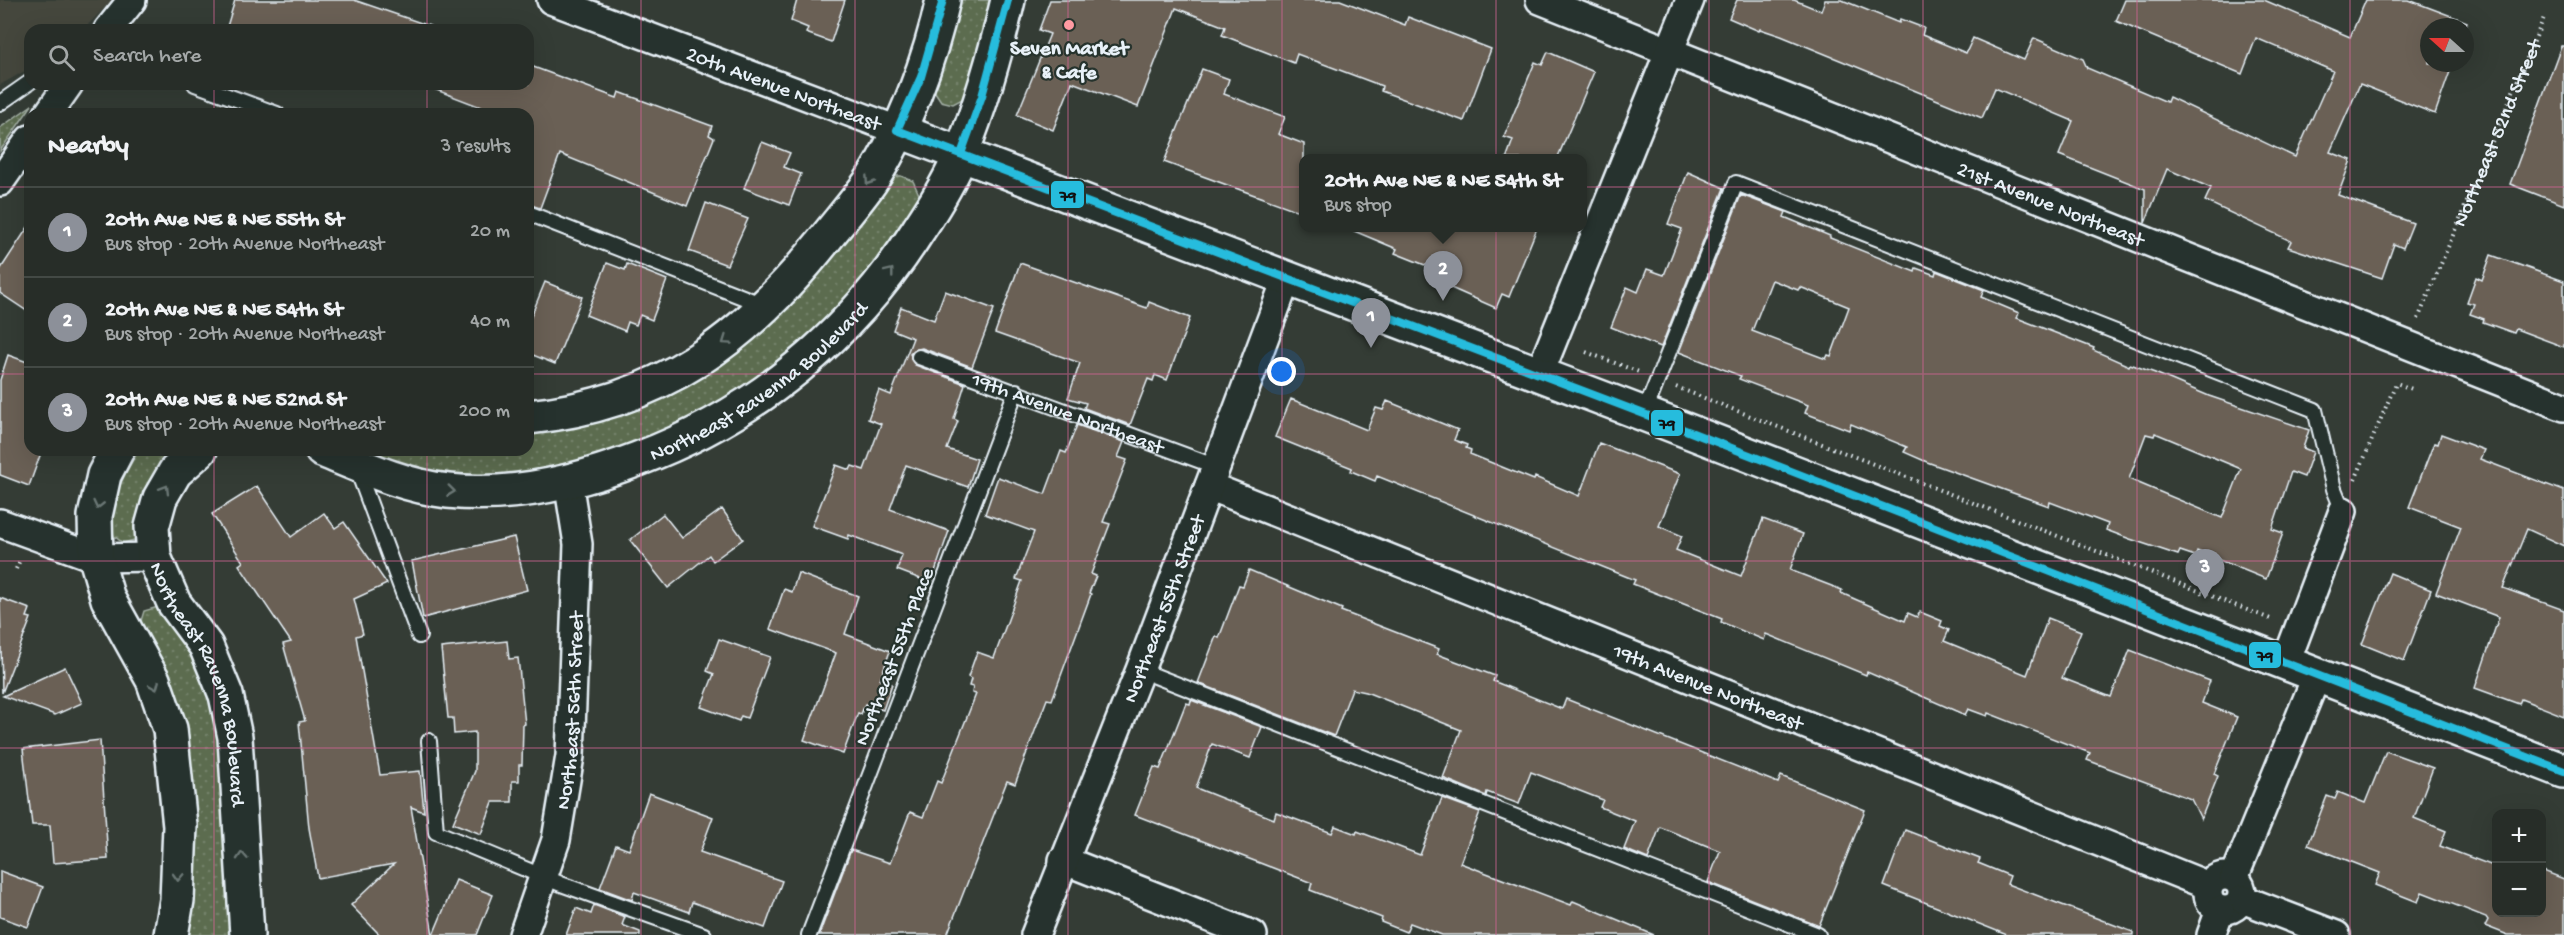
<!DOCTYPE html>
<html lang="en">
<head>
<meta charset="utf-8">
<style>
	:root { --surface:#272d28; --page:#333934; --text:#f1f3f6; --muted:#a4a8a8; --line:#434945; --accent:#8c9099 }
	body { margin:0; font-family:"Gochi Hand",sans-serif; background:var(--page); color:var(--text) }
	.controls { position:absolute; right:18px; bottom:18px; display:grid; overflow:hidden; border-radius:12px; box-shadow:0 6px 24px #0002 }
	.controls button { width:54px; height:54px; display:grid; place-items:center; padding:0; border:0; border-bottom:2px solid var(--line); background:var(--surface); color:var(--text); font:30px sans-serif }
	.compass { position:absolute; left:2420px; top:18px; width:54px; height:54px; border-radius:50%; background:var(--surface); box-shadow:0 6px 24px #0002; rotate:291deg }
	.you { position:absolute; left:1282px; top:372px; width:21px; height:21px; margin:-15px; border:4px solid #fff; border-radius:50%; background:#1a73e8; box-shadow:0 0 0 9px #1a73e833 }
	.badge { display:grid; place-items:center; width:39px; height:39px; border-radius:50%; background:var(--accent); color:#fff; font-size:20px; font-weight:700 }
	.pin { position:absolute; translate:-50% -50px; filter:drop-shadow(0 2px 3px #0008) }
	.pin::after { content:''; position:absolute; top:32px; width:21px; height:18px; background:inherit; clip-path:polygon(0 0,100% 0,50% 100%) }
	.popup { position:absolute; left:1299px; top:154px; width:288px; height:78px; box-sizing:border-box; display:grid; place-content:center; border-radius:12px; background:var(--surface); filter:drop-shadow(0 2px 4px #0005); font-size:20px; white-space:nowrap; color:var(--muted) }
	.popup b { font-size:22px; color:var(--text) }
	.popup::after { content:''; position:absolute; left:50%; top:100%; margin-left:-12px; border:12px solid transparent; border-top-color:var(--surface) }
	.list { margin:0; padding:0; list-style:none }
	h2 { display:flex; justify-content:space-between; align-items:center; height:78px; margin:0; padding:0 24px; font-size:26px }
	h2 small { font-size:20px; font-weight:400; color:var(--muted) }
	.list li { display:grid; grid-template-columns:39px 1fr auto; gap:18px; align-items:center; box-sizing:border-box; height:90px; padding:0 24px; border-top:2px solid var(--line) }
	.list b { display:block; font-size:22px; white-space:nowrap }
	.list p { margin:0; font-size:20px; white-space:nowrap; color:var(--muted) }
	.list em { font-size:20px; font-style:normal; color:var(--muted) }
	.icon { flex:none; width:33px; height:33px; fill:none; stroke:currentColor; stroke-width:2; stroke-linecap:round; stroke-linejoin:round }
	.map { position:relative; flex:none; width:2564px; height:935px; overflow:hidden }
	.search { position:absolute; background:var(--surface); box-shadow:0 6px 24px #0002; left:24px; top:24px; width:510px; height:66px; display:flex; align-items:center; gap:15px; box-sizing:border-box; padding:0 21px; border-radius:18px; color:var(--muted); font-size:22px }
	.panel { position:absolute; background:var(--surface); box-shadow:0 6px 24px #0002; left:24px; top:108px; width:510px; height:348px; border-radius:18px }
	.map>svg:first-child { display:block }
</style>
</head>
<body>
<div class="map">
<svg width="2564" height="935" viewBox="0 0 2564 935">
	<defs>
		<pattern id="grass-dots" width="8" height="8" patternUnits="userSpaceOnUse" patternTransform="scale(1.5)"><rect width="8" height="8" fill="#5c6c4f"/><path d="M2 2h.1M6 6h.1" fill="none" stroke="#738169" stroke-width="1.8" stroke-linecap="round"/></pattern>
	</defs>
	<rect width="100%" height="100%" fill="#343c35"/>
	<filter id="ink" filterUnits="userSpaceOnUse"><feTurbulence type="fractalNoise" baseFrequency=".0167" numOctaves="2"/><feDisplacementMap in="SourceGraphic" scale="12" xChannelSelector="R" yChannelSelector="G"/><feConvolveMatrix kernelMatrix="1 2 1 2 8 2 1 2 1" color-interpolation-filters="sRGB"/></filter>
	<g filter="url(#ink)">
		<path fill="#44473e" d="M0,0H112L83,30H30V68L0,85Z"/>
		<g fill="url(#grass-dots)" stroke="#a2aea4" stroke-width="1.5">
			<path d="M954,0H994L966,97L953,104L941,101L933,89Z"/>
			<path d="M32,105L0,151V128Z"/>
			<path d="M894,176H901L913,181L921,199L882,262L788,359L732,398L673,430L564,469L518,476L470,477L423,471L358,450H528V433L600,420L657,399Z"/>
			<path d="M139,450H170L172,454L138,539L123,543L114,536C104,509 125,472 139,450Z"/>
			<path d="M158,607L162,609L195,659L210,695L220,731L231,935H186L140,624L144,611Z"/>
		</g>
		<g fill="#6a6054" stroke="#e8f1f8" stroke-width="1.5" fill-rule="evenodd">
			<path d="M235,0H354L430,26L429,30H226Z"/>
			<path d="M797,0H845L831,42L806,33L808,28L791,21Z"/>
			<path d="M1050,0H1340L1405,25L1408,17L1491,49L1464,121L1381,91L1382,86L1297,54L1294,63L1222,35L1225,27L1176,8L1138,107L1072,82L1053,130L1017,115L1050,34L1039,30Z"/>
			<path d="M1737,0H1794L1821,11L1825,0H1842L1899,23L1900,19L1924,28L1922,35L1966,53L1973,38L2024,60L2034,38L2083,59L2087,68L2167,102L2169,97L2295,157L2333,71L2256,38L2242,74L2116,21L2125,0H2264L2350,37L2366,0H2409L2467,22L2465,27H2429V63H2453L2435,114L2360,84L2330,152L2351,160L2338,195L2413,223L2403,248L2394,244L2382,278L2288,247L2291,241L2205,201L2211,188L2167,169L2145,223V189L2059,155L2073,121L1995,88L1982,118L1781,36L1760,29L1759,31L1729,18Z"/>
			<path d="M2561,46H2564V205L2510,184Z"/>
			<path d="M1548,52L1594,72L1557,159H1506L1513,140L1504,137L1535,62L1542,65Z"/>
			<path d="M528,65L617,98L619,92L712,126L709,135L714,138L687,206L560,154L540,208L528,204V114H499L426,86V84H528Z"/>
			<path d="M1202,69L1229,79L1224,94L1285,117L1278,134L1304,144V213L1164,162Z"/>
			<path d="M762,142L790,153L784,167L801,174L789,205L744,188Z"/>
			<path d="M1688,172L1724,188L1661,347L1611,327L1627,287L1638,292L1647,269L1664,275L1682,229L1668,224Z"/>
			<path d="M1741,195L1786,212L1784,217L1830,236V238L1915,272L1916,268L1935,275L1936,271L1984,290L1981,297L2019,313L2017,318L2094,348L2093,350L2129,366L2130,364L2155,373L2209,396L2309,430L2303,448L2313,452L2304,477L2291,472L2272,529L2283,533L2266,579L2197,551L2195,556L2180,551L2178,555L2130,539L2106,530L2108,524L2050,502L2049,506L1927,462L1904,452L1907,447L1851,424L1849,430L1805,413L1808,405L1739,379L1741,376L1679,352ZM1772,280L1798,290L1800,287L1849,307L1831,356L1828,355L1826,359L1752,331ZM2155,433L2241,469L2222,518L2129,479L2146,434L2154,436Z"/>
			<path d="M706,203L748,219L727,265L689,251Z"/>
			<path d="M30,224V313L0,293V270Z"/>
			<path d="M1347,228H1537L1509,297L1502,294L1496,308L1451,288L1455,277L1395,253L1397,249Z"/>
			<path d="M2491,255L2564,281V347L2516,329L2514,333L2483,322L2484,319L2470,314L2474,304L2467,302L2476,277L2482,280Z"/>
			<path d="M607,263L625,270L627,264L667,280L652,320L640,315L636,325L628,322L625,331L586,315Z"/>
			<path d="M1020,263L1147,308L1149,302L1190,318L1167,380L1155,375L1153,381L1148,379L1130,425L1084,408L1086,403L1068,398L1080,363L995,333Z"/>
			<path d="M545,282L582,297L555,364L528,353V324Z"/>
			<path d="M945,291L994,309L972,367L922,348L914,350L910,354L915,365L965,384L954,419L958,421L947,449L977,459L968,487L906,465L890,509L949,531L931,583L897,570L902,555L849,535L848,539L812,526L836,465L850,470L852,466L864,470L881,424L868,419L879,390L891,395L913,338L893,330L901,307L934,320Z"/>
			<path d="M8,355L30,363V450H42L29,486L0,475V380Z"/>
			<path d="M1291,399L1367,430L1376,408L1383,410L1387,401L1458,430L1454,440L1467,445L1466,448L1471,450L1470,454L1534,480L1535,477L1579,496L1599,443L1680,474L1659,526L1682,536L1676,550L1741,576L1763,519L1803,534L1790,570L1842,590L1841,593L1905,621L1908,613L1917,617L1920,612L1942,621L1940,626L1949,630L1944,641L2027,675L2048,618L2081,631L2062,678L2111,697L2130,650L2210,681L2202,703L2237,717L2214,774L2218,776L2201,819L2191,799L2087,760L2090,753L1988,713L1987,716L1968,709L1965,715L1867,672L1866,675L1766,634L1764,640L1721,622L1722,619L1633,584L1635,580L1377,476L1375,481L1351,471L1352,468L1275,437Z"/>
			<path d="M1077,425L1124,442L1118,457L1127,460L1103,522L1110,524L1091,574L1096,576L1089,593L1091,594L1052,700L1047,699L1015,784L1007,781L947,935H819L851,850L890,863L910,812L923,817L937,781L941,783L976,694L972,693L973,687L969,686L971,679L968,677L977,652L994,658L1022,581L1016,579L1034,532L985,514L998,477L1045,494L1061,451L1066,453Z"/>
			<path d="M2441,434L2484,450L2480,459L2564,491V546L2527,529L2503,588L2564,610V716L2521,699L2519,704L2475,688L2499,617L2436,593L2461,527L2409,507L2434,443L2438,444Z"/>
			<path d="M257,486L291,537L324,513L335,528L344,522L387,584L354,599L363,634L356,636L380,775L420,771L424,812L411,807L433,935H380L351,905L394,864L318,878L309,828L299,722L305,721L283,644L291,642L239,565L243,562L212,514Z"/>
			<path d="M722,509L743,539L713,561L709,555L668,588L630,540L663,514L682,538Z"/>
			<path d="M514,537L527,590L423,618L412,561Z"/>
			<path d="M1249,570L1342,609L1341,611L1439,649L1437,654L1495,676L1493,681L1562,709L1566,699L1778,783L1781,776L1865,810L1819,926L1708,882L1720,851L1660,827L1648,859L1624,849L1635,821L1600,807L1603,800L1531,772L1519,804L1487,792L1486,796L1443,778L1461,730L1366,692L1352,689L1334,736L1198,683L1216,636L1219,638L1239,585L1243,586Z"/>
			<path d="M798,573L858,596L845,634L890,651L880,680L892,684L883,710L865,704L861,714L858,713L843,754L804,740L836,653L770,629L784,589L792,592Z"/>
			<path d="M2390,573L2431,590L2404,661L2362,644Z"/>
			<path d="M0,598L30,609L27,617L31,618L2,693Z"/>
			<path d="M719,639L770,657L747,718L741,716L739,721L701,707L714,674L707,671Z"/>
			<path d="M507,641L509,659L518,658L525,724L523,725L522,765H519V781H512V802H493L481,834L453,823L475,771V732L454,734L453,718H448L441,648Z"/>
			<path d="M65,667L82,703L55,715L3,696Z"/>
			<path d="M1191,700L1262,727L1250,758L1212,744L1196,788L1274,819L1276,812L1332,833L1335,826L1356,834L1357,831L1420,855L1442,798L1480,812L1460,863L1571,905L1573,901L1654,935H1442L1410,923L1406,932L1381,922L1382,918L1310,890L1312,883L1135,815L1154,767L1160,769L1186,703L1190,704Z"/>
			<path d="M100,740L108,859L53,863L50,825H32L23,749Z"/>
			<path d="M2386,751L2433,768L2414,818L2446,831L2440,846L2496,867V912H2541V870L2564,879V935H2508L2485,926L2488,920L2486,917L2422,892L2418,902L2375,885L2380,873L2308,845L2327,796L2335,799L2338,792L2365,803Z"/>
			<path d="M649,793L713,817L700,852L782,881L765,928L692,902L689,912L634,892L632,900L600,888L616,845L629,850Z"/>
			<path d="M1905,830L1980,859L1978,863L2010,876L2007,884L2133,932V935H2007L1884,886Z"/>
			<path d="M0,871L43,887L28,927L0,917Z"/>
			<path d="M456,880L493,895L477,935H433Z"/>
			<path d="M594,905L625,917L622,925L640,932V935H566L576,908L591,914Z"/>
		</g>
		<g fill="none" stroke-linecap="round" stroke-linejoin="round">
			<g stroke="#e8f1f8" stroke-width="18">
				<g id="service">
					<path d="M195,84L277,114"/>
					<path d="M0,103L30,82"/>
					<path d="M528,213L763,305"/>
					<path id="s2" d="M919,357L1217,467"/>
					<path d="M1644,414L1736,183L2315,410L2334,489L2343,511"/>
					<path d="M357,469L419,636"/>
					<path d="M1140,670L1818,935"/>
					<path d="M429,741L436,832L561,884L704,935"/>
					<path d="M809,935L1016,391"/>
				</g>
			</g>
			<g stroke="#e8f1f8" stroke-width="32">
				<g id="minor">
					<path id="s3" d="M551,0L897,130"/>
					<path id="s4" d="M1540,0L2564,407"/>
					<path d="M108,30L132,0"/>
					<path d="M48,114L69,84"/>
					<path d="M0,182L30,139"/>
					<path d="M1539,375L1690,0"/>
					<path id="s5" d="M1209,486L2209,886"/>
					<path d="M0,523L96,558L154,557"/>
					<path d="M2286,662L2343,511"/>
					<path d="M1063,860L1253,935"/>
					<circle cx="2225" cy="893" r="17"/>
					<path d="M2234,878L2317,675"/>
					<path d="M2242,899L2336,935"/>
					<path id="s6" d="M523,935L556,840L570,756L578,544L568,481"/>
					<path id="s7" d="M1035,935L1140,670L1286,280"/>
					<path d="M2211,935L2220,910"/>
				</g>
			</g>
			<g stroke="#e8f1f8" stroke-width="38">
				<path id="tertiary" d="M897,130L1644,414L2564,771"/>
			</g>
			<g stroke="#e8f1f8" stroke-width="38">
				<g id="secondary">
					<path d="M528,417C660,404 746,339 826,238C841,219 857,201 871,181C903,132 931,57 943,0"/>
					<path d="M117,450L104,475L95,516L96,558L108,599L153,680L170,729L180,826L177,900L171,935"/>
					<path id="s8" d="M200,450L175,472L160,498L152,527L154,557L174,603L206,646L226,695L235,737L247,935"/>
					<path id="s9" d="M322,450C363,467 404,486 448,491C513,498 578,482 638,459C756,415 852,335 919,229C935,205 950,181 961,154C981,105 996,52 1008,0"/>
				</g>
			</g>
			<g stroke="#e8f1f8" stroke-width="4" stroke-dasharray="1.5 4.5" stroke-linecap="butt">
				<path id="s1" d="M2418,319L2545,15"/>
				<path d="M1586,352L1639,372"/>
				<path d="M1676,387L2273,620"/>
				<path d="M2355,480L2396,383L2412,389"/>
				<path d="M16,569L20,560"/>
			</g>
			<use href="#service" stroke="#26332d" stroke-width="14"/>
			<use href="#minor" stroke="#26332d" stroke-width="27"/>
			<use href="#tertiary" stroke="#26332d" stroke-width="33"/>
			<use href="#secondary" stroke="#26332d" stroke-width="33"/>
			<g stroke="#26332d" stroke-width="12">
				<g id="bus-1">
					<path d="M943,0L921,77L897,130L1644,414L2564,771"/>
					<path d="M961,154L982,96L1008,0"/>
				</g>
			</g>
			<use href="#bus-1" stroke="#26bcdd" stroke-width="8"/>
		</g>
		<defs><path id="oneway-chevron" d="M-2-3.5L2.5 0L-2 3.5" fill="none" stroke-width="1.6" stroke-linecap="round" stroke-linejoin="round" transform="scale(1.5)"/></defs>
		<g stroke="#6a7674">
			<use href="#oneway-chevron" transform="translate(869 181) rotate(124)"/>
			<use href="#oneway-chevron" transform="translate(890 272) rotate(-52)"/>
			<use href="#oneway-chevron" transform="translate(726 341) rotate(145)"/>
			<use href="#oneway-chevron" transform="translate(165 489) rotate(-59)"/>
			<use href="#oneway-chevron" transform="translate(451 491) rotate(7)"/>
			<use href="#oneway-chevron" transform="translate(98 505) rotate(103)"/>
			<use href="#oneway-chevron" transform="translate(155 686) rotate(68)"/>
			<use href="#oneway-chevron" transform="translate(242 856) rotate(-93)"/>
			<use href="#oneway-chevron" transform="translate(178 877) rotate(92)"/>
		</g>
	</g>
	<path fill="none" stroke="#cf6492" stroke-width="1.5" stroke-opacity="0.55" d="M214,0V30M427,0V30M641,0V935M855,0V935M1068,0V935M1282,0V935M1496,0V935M1709,0V935M1923,0V935M2137,0V935M2350,0V935M214,84V114M427,84V114M0,187H30M528,187H2564M0,374H30M528,374H2564M214,450V935M427,450V935M0,561H2564M0,748H2564"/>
	<circle fill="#ff9aa2" stroke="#26332d" stroke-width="2" cx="1069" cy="25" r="6"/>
	<g text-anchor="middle" stroke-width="4.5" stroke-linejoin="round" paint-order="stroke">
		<g font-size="21" font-weight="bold" fill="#e8f1f8" stroke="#26332d">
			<text x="1069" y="54">Seven Market<tspan x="1069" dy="24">&amp; Cafe</tspan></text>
		</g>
		<g font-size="21" fill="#e8f1f8" stroke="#26332d">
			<text dy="7" stroke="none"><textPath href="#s3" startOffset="249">20th Avenue Northeast</textPath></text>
			<text dy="7" stroke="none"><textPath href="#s1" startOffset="202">Northeast 52nd Street</textPath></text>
			<text dy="7" stroke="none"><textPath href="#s4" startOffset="550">21st Avenue Northeast</textPath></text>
			<text dy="7" stroke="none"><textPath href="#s9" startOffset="472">Northeast Ravenna Boulevard</textPath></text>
			<text dy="7" stroke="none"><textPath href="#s2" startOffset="159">19th Avenue Northeast</textPath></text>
			<text dy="7" stroke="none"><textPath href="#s7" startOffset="351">Northeast 55th Street</textPath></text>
			<text transform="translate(893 656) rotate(-69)" y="7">Northeast 55th Place</text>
			<text dy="7" stroke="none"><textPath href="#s8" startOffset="261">Northeast Ravenna Boulevard</textPath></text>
			<text dy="7" stroke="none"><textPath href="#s5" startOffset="538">19th Avenue Northeast</textPath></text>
			<text dy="7" stroke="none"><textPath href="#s6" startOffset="231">Northeast 56th Street</textPath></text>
		</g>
	</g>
	<g stroke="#26332d" stroke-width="2">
		<rect x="1050" y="180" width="35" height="29" rx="6" fill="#26bcdd"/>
		<rect x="1650" y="409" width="34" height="28" rx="6" fill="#26bcdd"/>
		<rect x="2248" y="641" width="34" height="28" rx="6" fill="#26bcdd"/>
	</g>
	<g font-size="16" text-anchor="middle" font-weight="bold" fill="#111">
		<text x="1068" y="201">79</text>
		<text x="1667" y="429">79</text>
		<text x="2265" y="661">79</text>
	</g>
</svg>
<div class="controls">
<button>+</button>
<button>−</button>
</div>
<svg class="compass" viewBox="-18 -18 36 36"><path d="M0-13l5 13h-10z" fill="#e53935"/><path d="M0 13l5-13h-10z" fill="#a4a8a8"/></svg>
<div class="you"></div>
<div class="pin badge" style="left:1371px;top:348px">1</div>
<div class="pin badge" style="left:1443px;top:301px">2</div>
<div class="popup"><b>20th Ave NE &amp; NE 54th St</b>Bus stop</div>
<div class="pin badge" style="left:2205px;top:599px">3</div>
<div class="search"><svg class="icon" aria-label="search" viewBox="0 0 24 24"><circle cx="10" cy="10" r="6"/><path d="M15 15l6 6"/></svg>Search here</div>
<section class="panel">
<h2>Nearby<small>3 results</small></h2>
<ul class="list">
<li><span class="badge">1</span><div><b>20th Ave NE &amp; NE 55th St</b><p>Bus stop · 20th Avenue Northeast</p></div><em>20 m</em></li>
<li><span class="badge">2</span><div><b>20th Ave NE &amp; NE 54th St</b><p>Bus stop · 20th Avenue Northeast</p></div><em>40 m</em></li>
<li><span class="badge">3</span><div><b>20th Ave NE &amp; NE 52nd St</b><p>Bus stop · 20th Avenue Northeast</p></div><em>200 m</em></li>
</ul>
</section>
</div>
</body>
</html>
